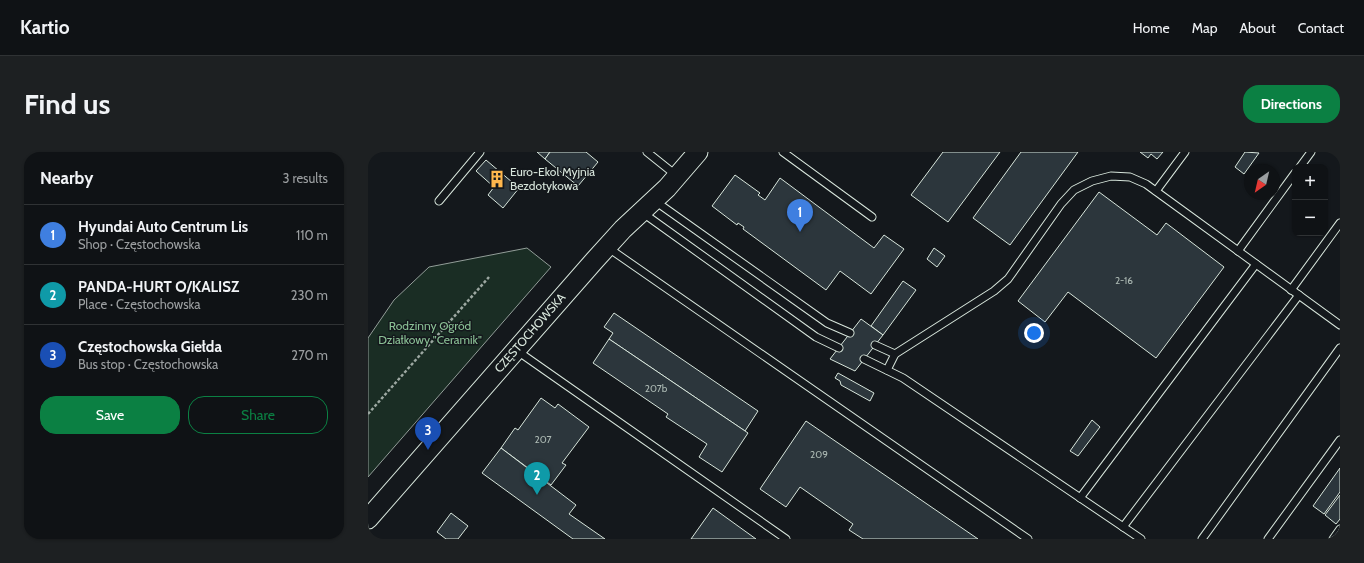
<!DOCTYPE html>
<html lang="en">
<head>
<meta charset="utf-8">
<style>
	:root { --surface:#0f1215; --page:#1d2022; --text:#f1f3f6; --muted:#9b9ea0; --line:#2f3234; --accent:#0b8043 }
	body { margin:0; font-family:Cabin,sans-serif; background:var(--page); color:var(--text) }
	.controls { position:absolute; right:12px; top:12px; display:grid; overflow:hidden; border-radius:8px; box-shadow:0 1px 3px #0004 }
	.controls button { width:36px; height:36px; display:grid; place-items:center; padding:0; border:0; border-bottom:1px solid var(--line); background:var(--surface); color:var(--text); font:20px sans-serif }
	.compass { position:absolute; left:876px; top:12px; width:36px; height:36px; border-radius:50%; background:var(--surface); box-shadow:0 1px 3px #0004; rotate:214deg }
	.you { position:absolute; left:666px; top:181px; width:14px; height:14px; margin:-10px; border:3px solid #fff; border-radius:50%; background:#1a73e8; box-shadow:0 0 0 6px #1a73e833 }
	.badge { display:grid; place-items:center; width:26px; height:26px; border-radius:50%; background:var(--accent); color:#fff; font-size:13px; font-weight:700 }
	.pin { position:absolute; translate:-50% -33px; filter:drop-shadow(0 1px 2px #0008) }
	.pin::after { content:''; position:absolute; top:21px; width:14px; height:12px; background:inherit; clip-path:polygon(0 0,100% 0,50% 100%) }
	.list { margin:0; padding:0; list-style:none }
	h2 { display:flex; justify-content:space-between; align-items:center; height:52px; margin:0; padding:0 16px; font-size:17px }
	h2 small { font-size:13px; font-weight:400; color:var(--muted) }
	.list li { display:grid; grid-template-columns:26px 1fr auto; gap:12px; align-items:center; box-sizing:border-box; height:60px; padding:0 16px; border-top:1px solid var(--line) }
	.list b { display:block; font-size:15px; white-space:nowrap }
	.list p { margin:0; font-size:13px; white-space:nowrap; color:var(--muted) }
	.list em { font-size:13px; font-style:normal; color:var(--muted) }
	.actions { display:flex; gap:8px; padding:12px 16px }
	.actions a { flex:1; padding:9px 0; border:1px solid var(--accent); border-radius:16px; text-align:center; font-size:14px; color:var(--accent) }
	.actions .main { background:var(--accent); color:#fff }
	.map { position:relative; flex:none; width:972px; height:387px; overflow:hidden; border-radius:16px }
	header { display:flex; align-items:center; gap:24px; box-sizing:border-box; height:56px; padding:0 20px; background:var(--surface); border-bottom:1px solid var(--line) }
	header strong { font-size:19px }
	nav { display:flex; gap:22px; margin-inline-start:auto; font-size:14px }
	.intro { display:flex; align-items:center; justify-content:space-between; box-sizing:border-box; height:96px; padding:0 24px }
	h1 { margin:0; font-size:28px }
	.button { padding:10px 18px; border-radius:16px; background:var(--accent); color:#fff; font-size:14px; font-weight:700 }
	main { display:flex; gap:24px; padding:0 24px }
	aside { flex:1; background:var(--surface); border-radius:16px; box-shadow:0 1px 3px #0004 }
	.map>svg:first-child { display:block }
</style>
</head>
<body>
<header>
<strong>Kartio</strong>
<nav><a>Home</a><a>Map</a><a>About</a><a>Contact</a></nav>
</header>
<div class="intro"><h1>Find us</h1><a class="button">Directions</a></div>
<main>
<aside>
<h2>Nearby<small>3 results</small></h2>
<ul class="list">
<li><span class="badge" style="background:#3f7fe0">1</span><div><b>Hyundai Auto Centrum Lis</b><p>Shop · Częstochowska</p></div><em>110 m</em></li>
<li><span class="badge" style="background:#0f9aa8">2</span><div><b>PANDA-HURT O/KALISZ</b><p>Place · Częstochowska</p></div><em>230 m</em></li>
<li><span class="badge" style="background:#1a4fb4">3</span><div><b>Częstochowska Giełda</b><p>Bus stop · Częstochowska</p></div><em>270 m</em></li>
</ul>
<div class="actions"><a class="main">Save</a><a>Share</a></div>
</aside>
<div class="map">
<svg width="972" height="387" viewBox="0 0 972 387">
	<rect width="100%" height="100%" fill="#14181c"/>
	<path fill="#1a2d24" stroke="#939e99" d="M159,96L183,115L0,325V186L26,148L61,115Z"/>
	<g fill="#2c363c" stroke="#d8e6dc">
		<path d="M169,0H182L177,7Z"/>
		<path d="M182,0H218L230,10L210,34L177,7Z"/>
		<path d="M575,0H632L580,70L543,43Z"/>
		<path d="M653,0H710L642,93L605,66Z"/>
		<path d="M772,0H795L789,7L783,2L780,6Z"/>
		<path d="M877,0L891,1L876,22L867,15Z"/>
		<path d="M118,8L151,36L135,56L120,43L126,35L108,19Z"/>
		<path d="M367,23L392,41L390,43L397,48L412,26L506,96L516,83L536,97L503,142L472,119L458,138L375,77L376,75L370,71L369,73L344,54Z"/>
		<path d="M731,40L789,83L798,71L856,115L788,206L700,140L677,170L650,149Z"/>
		<path d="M566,96L577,104L569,115L559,107Z"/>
		<path d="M535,129L548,138L515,183L503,174Z"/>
		<path d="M246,161L390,259L377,279L241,187L245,181L236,175Z"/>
		<path d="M493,167L515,183L487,219L462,207Z"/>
		<path d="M241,187L380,281L354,320L331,305L339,292L298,265L300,262L225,211Z"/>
		<path d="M470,221L506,241L502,249L473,233L472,229L467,226Z"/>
		<path d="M173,246L187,256L190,252L221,275L194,311L198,313L183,333L133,296L147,276L150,278Z"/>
		<path d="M724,268L732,275L710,304L702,299Z"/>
		<path d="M438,269L610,387H495L481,378L485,372L432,335L418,355L392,337Z"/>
		<path d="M133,296L208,353L201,362L237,387H205L114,321Z"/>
		<path d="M972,316V340L956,362L945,354Z"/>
		<path d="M972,343V367L968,372L957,363Z"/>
		<path d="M345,356L388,387H323Z"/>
		<path d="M83,361L100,374L90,387H78L69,380Z"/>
	</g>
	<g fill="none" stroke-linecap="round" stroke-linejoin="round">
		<g stroke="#d8e6dc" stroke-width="9">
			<g id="lane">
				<path d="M279,0L309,24"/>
				<path d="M415,0L504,65"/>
				<path d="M932,15L943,0"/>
				<path d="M788,39L817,0"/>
				<path d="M71,49L112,0"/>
				<path d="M287,49L459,171L482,181"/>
				<path d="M275,61L448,185L471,196"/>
				<path d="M239,95L660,387"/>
				<path d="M870,99L927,21"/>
				<path d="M923,138L972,71"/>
				<path d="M507,193L527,202"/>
				<path d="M148,198L418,387"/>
				<path d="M496,207L535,226L773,387"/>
				<path d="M519,218L527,202L626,139L640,127L693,52L706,38L724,29L743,24L762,25L778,32L972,173"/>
				<path d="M712,346L888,112"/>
				<path d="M755,375L931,143"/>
				<path d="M834,387L972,196"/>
				<path d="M900,387L972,288"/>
				<path d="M965,387L972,377"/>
			</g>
		</g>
		<g stroke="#d8e6dc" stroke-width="21">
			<path id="secondary" d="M0,367L226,109L255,77L299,36L330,0"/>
		</g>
		<path stroke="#9da8a2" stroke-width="2.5" stroke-dasharray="3 2" stroke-linecap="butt" d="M0,262L121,125"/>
		<use href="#lane" stroke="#14181c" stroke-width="7"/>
		<use href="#secondary" stroke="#14181c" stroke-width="19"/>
	</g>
	<defs>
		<g id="building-bare" transform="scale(1.38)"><path d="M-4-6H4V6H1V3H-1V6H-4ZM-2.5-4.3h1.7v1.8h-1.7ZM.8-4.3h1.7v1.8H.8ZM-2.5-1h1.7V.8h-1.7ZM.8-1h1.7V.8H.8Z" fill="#ffb74d" stroke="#14181c" stroke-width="2.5" paint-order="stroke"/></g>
	</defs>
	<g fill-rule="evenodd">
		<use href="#building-bare" x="129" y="27"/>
	</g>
	<g text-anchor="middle" stroke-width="3" stroke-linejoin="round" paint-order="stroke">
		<g font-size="10" fill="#adbab4">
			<text x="756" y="132">2-16</text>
			<text x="288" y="240">207b</text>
			<text x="175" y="291">207</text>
			<text x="451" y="306">209</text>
		</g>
		<g font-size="12" fill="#d8e6dc" stroke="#14181c" text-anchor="start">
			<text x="142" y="24">Euro-Ekol Myjnia<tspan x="142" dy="14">Bezdotykowa</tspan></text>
		</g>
		<g font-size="12" fill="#8ac095" stroke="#14181c">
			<text x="62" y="178">Rodzinny Ogród<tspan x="62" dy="14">Działkowy "Ceramik"</tspan></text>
		</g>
		<g font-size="12" fill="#d8e6dc" stroke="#14181c">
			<text transform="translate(162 181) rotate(-49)" y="4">CZĘSTOCHOWSKA</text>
		</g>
	</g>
</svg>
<div class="controls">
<button>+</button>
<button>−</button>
</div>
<svg class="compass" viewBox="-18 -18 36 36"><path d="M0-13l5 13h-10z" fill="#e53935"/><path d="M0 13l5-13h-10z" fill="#9b9ea0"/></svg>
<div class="you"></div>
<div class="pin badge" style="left:432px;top:80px;background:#3f7fe0">1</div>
<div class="pin badge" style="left:169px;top:343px;background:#0f9aa8">2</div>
<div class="pin badge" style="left:60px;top:298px;background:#1a4fb4">3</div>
</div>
</main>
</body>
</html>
